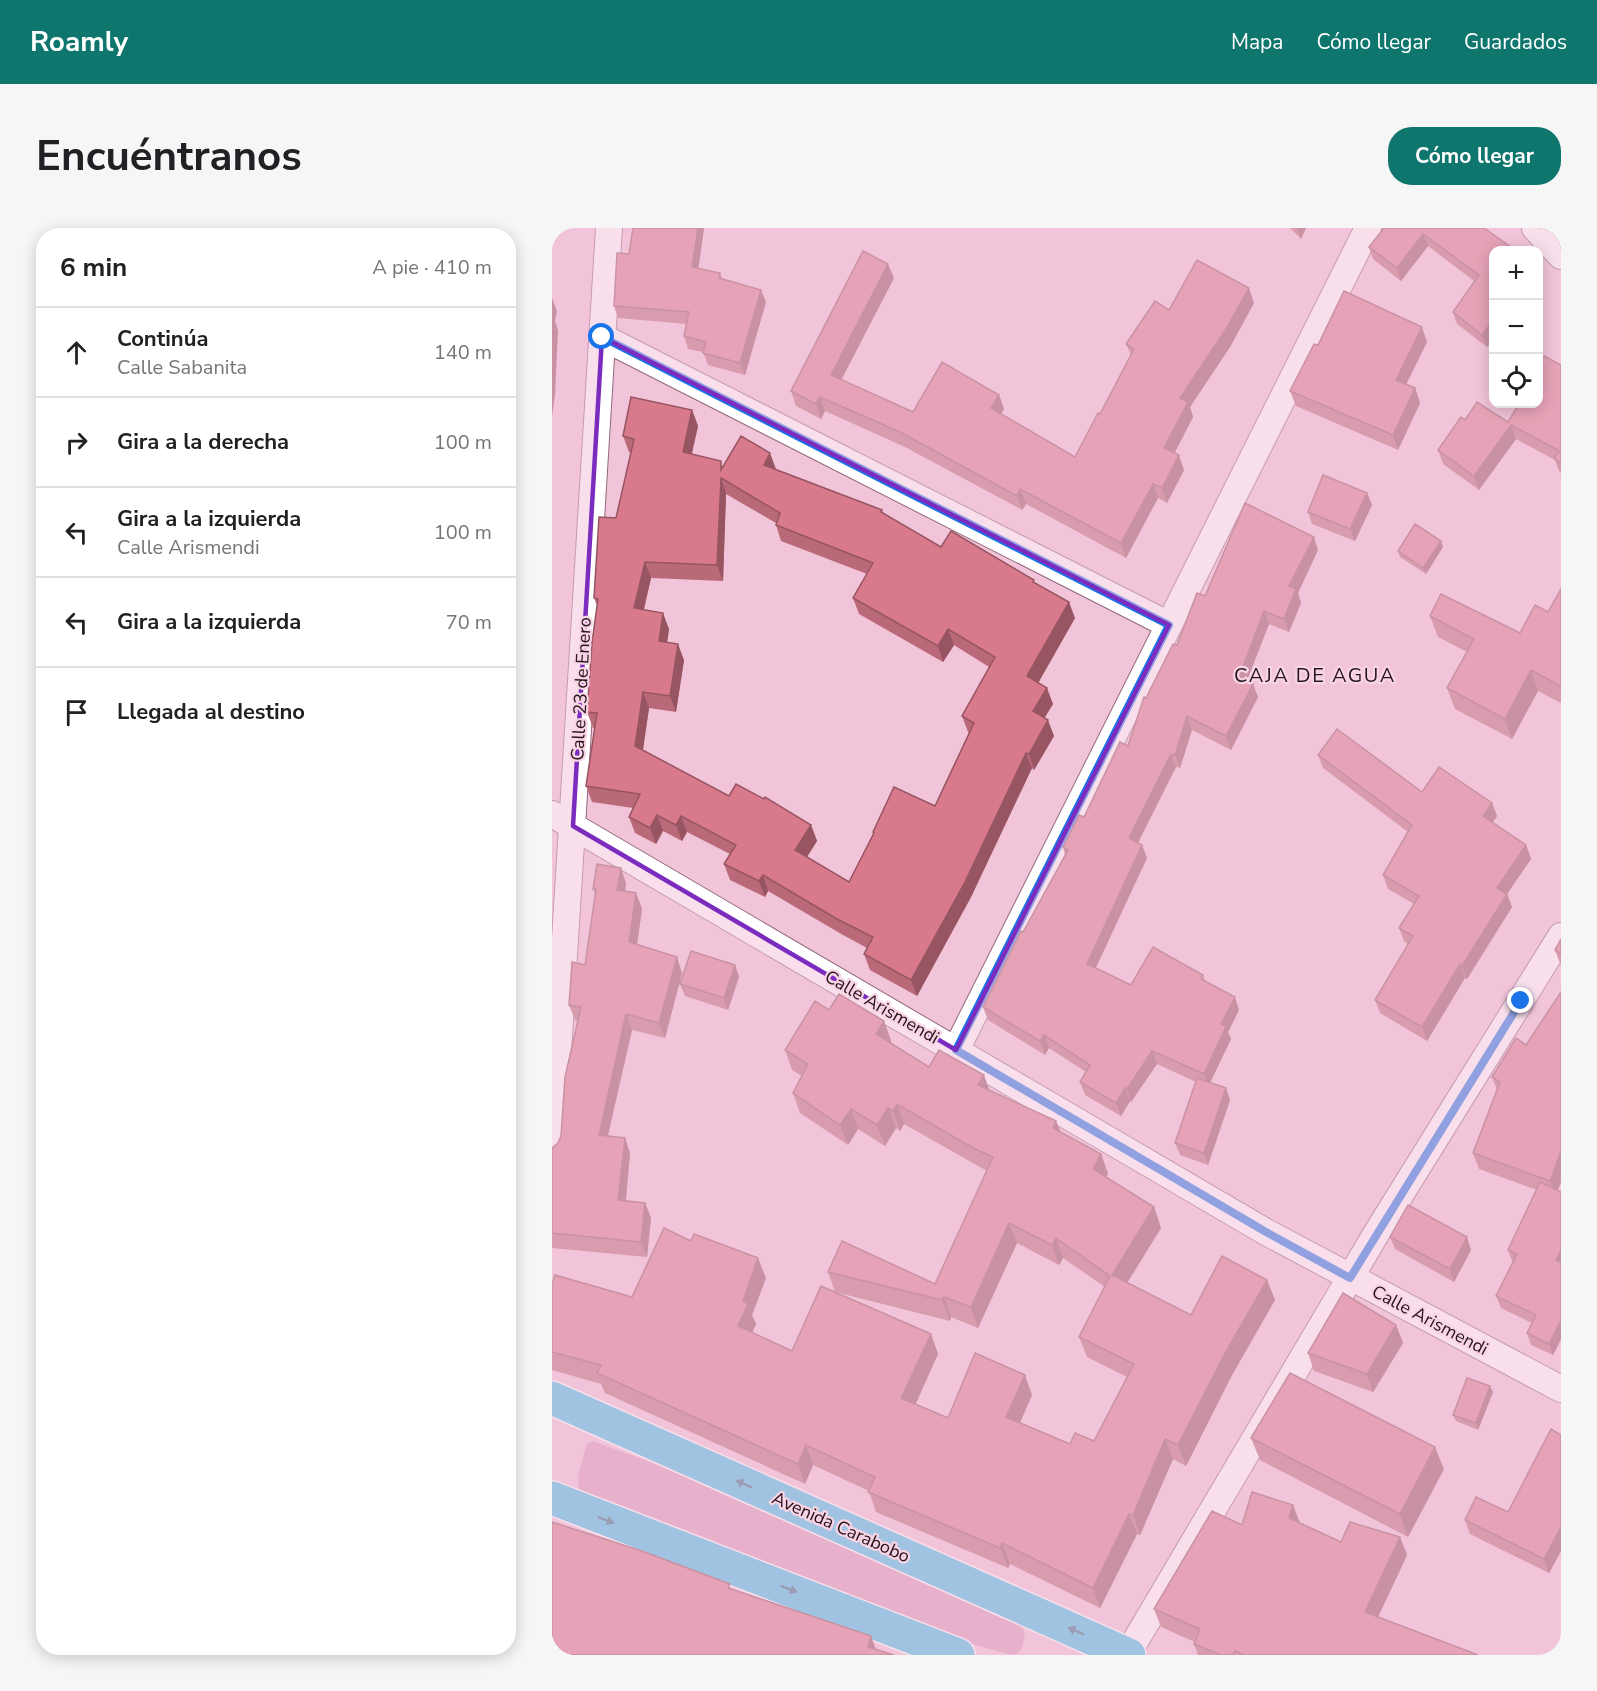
<!DOCTYPE html>
<html lang="es">
<head>
<meta charset="utf-8">
<style>
	:root { --surface:#fff; --page:#f6f6f6; --text:#202124; --muted:#757577; --line:#e0e0e0; --accent:#0f766e }
	body { margin:0; font-family:"Nunito Sans",sans-serif; background:var(--page); color:var(--text) }
	.controls { position:absolute; right:18px; top:18px; display:grid; overflow:hidden; border-radius:12px; box-shadow:0 3px 15px #0003 }
	.controls button { width:54px; height:54px; display:grid; place-items:center; padding:0; border:0; border-bottom:2px solid var(--line); background:var(--surface); color:var(--text); font:30px sans-serif }
	.stop { position:absolute; width:18px; height:18px; margin:-14px; border:4px solid #1a73e8; border-radius:50%; background:#fff }
	.stop.end { background:#1a73e8; border-color:#fff; box-shadow:0 2px 6px #0008 }
	.list { margin:0; padding:0; list-style:none }
	h2 { display:flex; justify-content:space-between; align-items:center; height:78px; margin:0; padding:0 24px; font-size:26px }
	h2 small { font-size:20px; font-weight:400; color:var(--muted) }
	.list li { display:grid; grid-template-columns:39px 1fr auto; gap:18px; align-items:center; box-sizing:border-box; height:90px; padding:0 24px; border-top:2px solid var(--line) }
	.list b { display:block; font-size:22px; white-space:nowrap }
	.list p { margin:0; font-size:20px; white-space:nowrap; color:var(--muted) }
	.list em { font-size:20px; font-style:normal; color:var(--muted) }
	.icon { flex:none; width:33px; height:33px; fill:none; stroke:currentColor; stroke-width:2; stroke-linecap:round; stroke-linejoin:round }
	.map { position:relative; flex:none; width:1009px; height:1427px; overflow:hidden; border-radius:24px }
	header { display:flex; align-items:center; gap:36px; box-sizing:border-box; height:84px; padding:0 30px; background:var(--accent); color:#fff }
	header strong { font-size:28px }
	nav { display:flex; gap:33px; margin-inline-start:auto; font-size:21px }
	.intro { display:flex; align-items:center; justify-content:space-between; box-sizing:border-box; height:144px; padding:0 36px }
	h1 { margin:0; font-size:42px }
	.button { padding:15px 27px; border-radius:24px; background:var(--accent); color:#fff; font-size:21px; font-weight:700 }
	main { display:flex; gap:36px; padding:0 36px }
	aside { flex:1; background:var(--surface); border-radius:24px; box-shadow:0 3px 15px #0003 }
	.map>svg:first-child { display:block }
</style>
</head>
<body>
<header>
<strong>Roamly</strong>
<nav><a>Mapa</a><a>Cómo llegar</a><a>Guardados</a></nav>
</header>
<div class="intro"><h1>Encuéntranos</h1><a class="button">Cómo llegar</a></div>
<main>
<aside>
<h2>6 min<small>A pie · 410 m</small></h2>
<ul class="list">
<li><svg class="icon" aria-label="ahead" viewBox="0 0 24 24"><path d="M12 20V5M6 11l6-6 6 6"/></svg><div><b>Continúa</b><p>Calle Sabanita</p></div><em>140 m</em></li>
<li><svg class="icon" aria-label="right" viewBox="0 0 24 24"><path d="M7 20v-9h11M14 6l5 5-5 5"/></svg><div><b>Gira a la derecha</b></div><em>100 m</em></li>
<li><svg class="icon" aria-label="left" viewBox="0 0 24 24"><path d="M17 20v-9H6M10 6l-5 5 5 5"/></svg><div><b>Gira a la izquierda</b><p>Calle Arismendi</p></div><em>100 m</em></li>
<li><svg class="icon" aria-label="left" viewBox="0 0 24 24"><path d="M17 20v-9H6M10 6l-5 5 5 5"/></svg><div><b>Gira a la izquierda</b></div><em>70 m</em></li>
<li><svg class="icon" aria-label="arrive" viewBox="0 0 24 24"><path d="M6 21V4h12l-3 4 3 4H6"/></svg><div><b>Llegada al destino</b></div></li>
</ul>
</aside>
<div class="map">
<svg width="1009" height="1427" viewBox="0 0 1009 1427">
	<rect width="100%" height="100%" fill="#f2c4da"/>
	<path fill="#d999b9" d="M41,1213L122,1243L436,1381C462,1393 483,1393 467,1425L459,1427L389,1407L29,1265C21,1251 32,1232 34,1216Z"/>
	<g fill="none" stroke-linecap="round" stroke-linejoin="round">
		<g stroke="#91697c" stroke-width="28">
			<g id="minor">
				<path d="M983,0L1009,28"/>
				<path d="M50,109L617,397"/>
				<path d="M0,586L714,1004L1009,1161"/>
				<path d="M404,822L816,0"/>
				<path d="M0,922L57,0"/>
				<path d="M575,1427L824,1006L1009,708"/>
			</g>
		</g>
		<g stroke="#fff" stroke-width="36">
			<g id="trunk">
				<path d="M0,1170L577,1427"/>
				<path d="M0,1270L406,1427"/>
			</g>
		</g>
		<use href="#minor" stroke="#fff" stroke-width="26"/>
		<use href="#trunk" stroke="#3ec2ec" stroke-width="33"/>
	</g>
	<g fill="#ba6978" fill-rule="evenodd">
		<path d="M81,0H152L146,40L168,45L170,51L214,74L193,147L156,137L151,124L136,121L132,108L135,96L66,90L62,78L77,26Z"/>
		<path d="M738,0H754L749,11Z"/>
		<path d="M832,0H932L942,22V110L935,119L905,96L901,84L922,53L876,18L849,53L821,31L817,19Z"/>
		<path d="M342,50L289,152L361,184L447,167L452,181L449,186L523,229L548,186L579,127L574,116L617,82L702,75L678,119L638,179L641,189L622,225L632,242L615,275L606,270L574,330L474,276L470,282L353,219L273,183L269,191L244,178L239,163Z"/>
		<path d="M875,114L854,157L863,160L868,175L846,222L744,178L738,163L766,117Z"/>
		<path d="M1009,137V245L1007,243L1003,232L964,211L927,262L891,236L886,222L913,192L956,194Z"/>
		<path d="M140,182L146,198L140,226L171,238L224,242L330,282L331,285L389,319L483,355L523,390L486,455L501,476L492,490L502,508L482,542L480,540L419,669L365,768L318,742L312,726L315,720L291,707L216,663L213,669L178,652L172,636L178,626L135,604L130,613L111,603L104,616L83,605L77,589L81,580L40,574L34,558L43,500H41L35,484L45,377L42,370L64,290L79,225L77,224L71,208ZM174,266L224,295V297L229,313L315,346L301,370L307,386L391,434L402,417L437,439L410,488L416,504L417,505L383,578L321,604V606L297,654L255,629L265,613L259,597L177,568L91,522L97,480L124,484L132,432L115,415L117,401L92,382L99,350L171,353Z"/>
		<path d="M815,265L820,277L803,313L760,296L756,284Z"/>
		<path d="M889,313L891,319L874,346L848,329L846,323Z"/>
		<path d="M766,322L746,365L749,375L737,404L717,396L695,453L706,469L679,522L640,502L628,540L624,539L586,615L595,630L544,740L579,757L651,747L653,753L687,782L676,804L679,811L658,855L674,860L678,872L656,937L628,927L623,915L644,854L605,836L579,874L578,873L569,888L533,867L528,854L534,844L497,820L493,827L436,792L431,779L471,704L513,627L511,619L532,589L576,518L594,470L653,368Z"/>
		<path d="M1009,361V475L986,463L960,511L903,481L895,460L915,424L886,409L878,388L968,405L996,384Z"/>
		<path d="M766,527L870,564L940,575L945,588L940,595L974,617L979,631L955,666L960,679L915,751L913,750L875,813L828,785L823,772L856,716L852,713L847,700L862,676L836,661L831,647L856,604L771,540Z"/>
		<path d="M74,655L73,663L84,665L90,681L85,717L130,745L113,810L80,802L56,908L73,910L78,925L74,973L93,975L99,990L95,1029L0,1020V920L6,915L9,908L26,793L23,792L17,777L33,737L43,666L41,661Z"/>
		<path d="M1009,711V738L1003,722Z"/>
		<path d="M183,737L187,749L176,782L133,768L128,756Z"/>
		<path d="M1009,764V954L1006,963L1009,964V1111L1001,1127L979,1117L975,1105L980,1095L949,1080L944,1068L962,1034L960,1033L956,1022L985,962L927,941L921,925L945,862L940,849L974,817Z"/>
		<path d="M277,782L332,793L339,813V815L377,839L437,862L504,893L509,904L549,926L556,946L554,949L602,979L609,1000L575,1055L639,1087L715,1052L723,1072L680,1147L634,1238L621,1231L588,1307L585,1306L548,1380L458,1336L456,1340L324,1284L317,1263L261,1237L253,1256L53,1165L49,1156L0,1142V1057L80,1069L214,1050L200,1087L204,1096L200,1104L240,1123L379,1106L386,1126L363,1176L396,1190L480,1167L468,1194L518,1216L542,1213L575,1149L535,1129L527,1109L553,1059L511,1030L507,1037L465,1015L426,1100L399,1089L398,1093L283,1064L276,1044L383,1056L435,943L352,896L348,903L344,900L333,918L306,901L296,917L248,885L241,865L250,848L240,842L233,822Z"/>
		<path d="M838,1009L919,1022L902,1054L843,1021Z"/>
		<path d="M844,1097L851,1115L821,1164L762,1143L756,1125Z"/>
		<path d="M941,1164L926,1202L904,1193L901,1187Z"/>
		<path d="M1009,1207V1323L997,1345L918,1306L913,1292L956,1284Z"/>
		<path d="M699,1210L892,1241L856,1309L708,1232Z"/>
		<path d="M747,1295L789,1314L848,1309L855,1327L826,1389L926,1427H646L642,1416L643,1414L609,1399L602,1381L690,1297Z"/>
	</g>
	<g fill="#975562">
		<path d="M146,0H152L145,51L140,39Z"/>
		<path d="M745,0H754L749,11Z"/>
		<path d="M871,6L876,18L849,53L845,40Z"/>
		<path d="M336,36L342,50L284,162L279,147Z"/>
		<path d="M697,60L702,75L678,119L638,179L641,189L618,234L612,220L628,170Z"/>
		<path d="M209,62L214,74L193,147L188,135Z"/>
		<path d="M0,70L5,83L3,93L6,103L3,167L0,189Z"/>
		<path d="M942,91V110L935,119L930,107Z"/>
		<path d="M870,99L875,114L849,166L844,152Z"/>
		<path d="M863,160L868,175L846,222L841,207Z"/>
		<path d="M447,167L452,181L444,195L439,180Z"/>
		<path d="M268,169L273,183L269,191L264,176Z"/>
		<path d="M140,182L146,198L136,240L131,224Z"/>
		<path d="M959,197L964,211L927,262L922,248Z"/>
		<path d="M218,225L224,241L212,237Z"/>
		<path d="M627,227L632,242L615,275L610,260Z"/>
		<path d="M169,250L174,266L171,353L165,337Z"/>
		<path d="M601,256L606,270L574,330L569,315Z"/>
		<path d="M468,261L474,276L470,282L465,268Z"/>
		<path d="M815,265L820,277L803,313L798,301Z"/>
		<path d="M762,309L766,322L746,365L749,375L737,404L732,391L737,358Z"/>
		<path d="M889,313L891,319L874,346L871,340Z"/>
		<path d="M93,334L99,350L88,396L82,380Z"/>
		<path d="M517,374L523,390L481,464L475,448Z"/>
		<path d="M712,383L717,396L691,462L687,449Z"/>
		<path d="M111,385L117,401L113,429L107,413Z"/>
		<path d="M396,401L402,417L391,434L386,418Z"/>
		<path d="M126,416L132,432L124,484L118,468Z"/>
		<path d="M979,442L986,463L960,511L953,491Z"/>
		<path d="M701,456L706,469L679,522L674,508Z"/>
		<path d="M495,460L501,476L487,499L481,483Z"/>
		<path d="M91,464L97,480L89,534L83,518Z"/>
		<path d="M635,488L640,502L628,540L623,527Z"/>
		<path d="M496,492L502,508L482,542L477,526Z"/>
		<path d="M474,525L480,540L419,669L365,768L359,752Z"/>
		<path d="M619,526L624,539L581,624L577,610Z"/>
		<path d="M940,575L945,588L936,602L931,588Z"/>
		<path d="M105,587L111,603L104,616L98,600Z"/>
		<path d="M129,588L135,604L130,613L124,597Z"/>
		<path d="M259,597L265,613L249,638L243,622Z"/>
		<path d="M590,617L595,630L539,749L535,736Z"/>
		<path d="M974,617L979,631L955,666L960,679L915,751L910,738L945,660Z"/>
		<path d="M69,640L74,655L71,677L65,662Z"/>
		<path d="M211,647L216,663L213,669L207,653Z"/>
		<path d="M84,665L90,681L83,730L77,714Z"/>
		<path d="M125,729L130,745L113,810L107,795Z"/>
		<path d="M908,736L913,750L875,813L870,799Z"/>
		<path d="M183,737L187,749L176,782L172,770Z"/>
		<path d="M683,769L687,782L676,804L679,811L656,859L652,846L669,796Z"/>
		<path d="M74,786L80,802L52,923L47,907Z"/>
		<path d="M332,793L339,813L332,826L324,806Z"/>
		<path d="M492,807L497,820L493,827L488,813Z"/>
		<path d="M600,823L605,836L579,874L575,861Z"/>
		<path d="M432,847L439,867L426,857Z"/>
		<path d="M573,860L578,873L569,888L564,875Z"/>
		<path d="M674,860L678,872L656,937L652,925Z"/>
		<path d="M345,876L352,896L348,903L341,883Z"/>
		<path d="M336,880L344,900L333,918L325,897Z"/>
		<path d="M299,881L306,901L296,917L288,897Z"/>
		<path d="M504,893L512,913L501,900Z"/>
		<path d="M73,910L78,925L72,988L66,972Z"/>
		<path d="M1009,923V954L1003,969L998,953Z"/>
		<path d="M549,926L556,946L548,961L541,941Z"/>
		<path d="M93,975L99,990L95,1029L89,1014Z"/>
		<path d="M602,979L609,1000L567,1068L560,1047Z"/>
		<path d="M457,995L465,1015L426,1100L419,1079Z"/>
		<path d="M915,1009L919,1022L902,1054L898,1041Z"/>
		<path d="M504,1010L511,1030L507,1037L500,1017Z"/>
		<path d="M1009,1022V1042L1004,1032Z"/>
		<path d="M206,1030L214,1050L200,1087L204,1096L194,1118L186,1098L191,1073Z"/>
		<path d="M715,1052L723,1072L680,1147L634,1238L626,1217L672,1127Z"/>
		<path d="M392,1069L399,1089L398,1093L390,1072Z"/>
		<path d="M1008,1094L1009,1098V1111L1001,1127L997,1116Z"/>
		<path d="M844,1097L851,1115L821,1164L815,1146Z"/>
		<path d="M379,1106L386,1126L357,1191L349,1170Z"/>
		<path d="M473,1147L480,1167L462,1209L454,1189Z"/>
		<path d="M938,1158L941,1164L926,1202L924,1195Z"/>
		<path d="M613,1211L621,1231L588,1307L581,1287Z"/>
		<path d="M254,1217L261,1237L253,1256L246,1236Z"/>
		<path d="M883,1219L892,1241L856,1309L848,1286Z"/>
		<path d="M741,1277L748,1295L743,1309L737,1290Z"/>
		<path d="M577,1286L585,1306L548,1380L541,1360Z"/>
		<path d="M1009,1299V1323L997,1345L992,1331Z"/>
		<path d="M848,1309L855,1327L820,1402L813,1384Z"/>
		<path d="M450,1315L458,1336L456,1340L448,1320Z"/>
		<path d="M319,1408L326,1427L316,1419Z"/>
	</g>
	<g fill="#d87a8c" stroke="#975562" stroke-width="1.5" fill-rule="evenodd">
		<path d="M81,0H146L140,39L168,45L167,50L209,62L188,135L151,125L154,114L132,108L137,84L62,78L65,25L77,26Z"/>
		<path d="M832,0H932L963,22H942V81L940,84L942,85V91L930,107L901,84L927,47L871,6L845,40L817,19Z"/>
		<path d="M311,23L336,36L279,147L361,184L390,134L447,167L439,180L523,229L546,185L548,186L582,121L574,116L603,73L617,82L645,32L697,60L672,104L628,170L636,174L612,220L627,227L610,260L601,256L569,315L468,261L465,268L348,204L268,169L264,176L239,163Z"/>
		<path d="M792,63L870,99L844,152L863,160L841,207L738,163L762,116L766,117Z"/>
		<path d="M992,128L1009,137V236L1002,229L1008,223L959,197L922,248L886,222L909,189L913,192L925,174L956,194L967,176H987V139Z"/>
		<path d="M79,169L140,182L131,224L169,233V242L189,208L218,225L212,237L330,282L329,284L389,319L399,303L482,352L481,354L517,374L475,448L495,460L481,483L496,492L477,526L474,525L413,654L359,752L312,726L321,709L285,691L211,647L207,653L172,636L184,617L129,588L124,597L105,587L98,600L77,589L88,566L34,558L45,485L35,484L40,414L46,371L42,370L47,289L64,290L82,211L71,208ZM169,250L228,285L224,297L321,335L301,370L386,418L396,401L443,429L410,488L422,495L383,578L342,559L321,604L322,605L297,654L243,622L259,597L213,569L212,571L184,556L177,568L83,518L91,464L118,468L126,416L107,413L111,385L82,380L93,334L165,337Z"/>
		<path d="M771,247L815,265L798,301L756,284Z"/>
		<path d="M693,275L762,309L737,358L744,361L732,391L712,383L687,449L701,456L674,508L635,488L623,527L619,526L577,610L590,617L535,736L579,757L601,719L651,747L649,751L683,769L669,796L674,798L652,846L600,823L575,861L573,860L564,875L528,854L538,837L492,807L488,813L431,779L469,703L471,704L516,622L511,619L527,587L532,589L568,514L576,518L592,469L594,470L621,416L625,417L645,365L653,368Z"/>
		<path d="M863,296L889,313L871,340L846,323Z"/>
		<path d="M1009,361V458L979,442L953,491L895,460L922,411L878,388L889,366L968,405L983,377L996,384Z"/>
		<path d="M785,501L870,564L887,539L940,575L931,588L974,617L945,660L955,666L910,738L908,736L870,799L823,772L861,708L847,700L867,668L831,647L860,597L766,527Z"/>
		<path d="M45,636L69,640L65,662L84,665L77,714L125,729L107,795L74,786L47,907L73,910L66,972L93,975L89,1014L0,1005V920L6,915L9,908L13,849L29,779L17,777L20,734L33,737L44,661H41Z"/>
		<path d="M1009,711V726L1003,722Z"/>
		<path d="M139,723L183,737L172,770L128,756Z"/>
		<path d="M1009,764V923L998,953L921,925L948,854L940,849L964,810L974,817Z"/>
		<path d="M287,766L332,793L324,806L377,839L387,822L432,847L426,857L504,893L501,900L549,926L541,941L602,979L560,1047L639,1087L670,1028L715,1052L672,1127L626,1217L613,1211L581,1287L577,1286L541,1360L450,1315L448,1320L316,1264L323,1249L254,1217L246,1236L45,1145L49,1137L0,1124V1057L3,1047L80,1069L112,1000L139,1013L142,1006L206,1030L191,1073L196,1076L186,1098L240,1123L269,1058L379,1106L349,1170L396,1190L423,1125L473,1147L454,1189L518,1216L523,1205L542,1213L582,1136L527,1109L558,1048L504,1010L500,1017L457,995L419,1079L392,1069L390,1072L276,1044L290,1013L383,1056L441,929L423,921L345,876L341,883L336,880L325,897L299,881L288,897L241,865L256,836L233,822L263,773L277,782Z"/>
		<path d="M645,850L674,860L652,925L623,915Z"/>
		<path d="M988,954L1009,964V1022L1004,1032L1009,1034V1095L1008,1094L997,1116L975,1105L984,1087L944,1068L965,1026L956,1022Z"/>
		<path d="M856,977L915,1009L898,1041L838,1009Z"/>
		<path d="M791,1065L844,1097L815,1146L756,1125Z"/>
		<path d="M738,1145L883,1219L848,1286L699,1210Z"/>
		<path d="M915,1150L938,1158L924,1195L901,1187Z"/>
		<path d="M999,1201L1009,1207V1299L992,1331L913,1292L924,1269L956,1284Z"/>
		<path d="M700,1264L741,1277L737,1290L789,1314L798,1294L848,1309L813,1384L926,1427H692L683,1423L681,1427H669L642,1416L648,1401L602,1381L660,1283L690,1297Z"/>
		<path d="M0,1294L90,1323L178,1356L176,1360L319,1408L316,1419L342,1427H0Z"/>
	</g>
	<defs><path id="oneway-solid" d="M-6-.8H1V-3.2L6.5 0L1 3.2V.8H-6Z" transform="scale(1.5)"/></defs>
	<g fill="#326c84">
		<use href="#oneway-solid" transform="translate(192 1256) rotate(-156)"/>
		<use href="#oneway-solid" transform="translate(54 1292) rotate(21)"/>
		<use href="#oneway-solid" transform="translate(237 1361) rotate(21)"/>
		<use href="#oneway-solid" transform="translate(524 1403) rotate(-156)"/>
	</g>
	<g fill="none" stroke-linecap="round" stroke-linejoin="round">
		<path stroke="#1a73e8" stroke-width="8" d="M50,109L617,397L404,822L714,1004L798,1050L969,773"/>
	</g>
	<path d="M0 0H1009V1427H0ZM50,109L617,397L404,822L21,598Z" fill="#f2c4da" fill-opacity=".55" fill-rule="evenodd"/>
	<path fill="none" stroke="#7b2cbf" stroke-width="4.5" stroke-linejoin="round" d="M50,109L617,397L404,822L21,598Z"/>
	<g text-anchor="middle" stroke-width="4.5" stroke-linejoin="round" paint-order="stroke">
		<g font-size="18" fill="#25151d" stroke="#f9d4e5">
			<text transform="translate(29 461) rotate(-87)" y="6">Calle 23 de Enero</text>
			<text transform="translate(330 779) rotate(30)" y="6">Calle Arismendi</text>
			<text transform="translate(878 1092) rotate(28)" y="6">Calle Arismendi</text>
			<text transform="translate(289 1299) rotate(24)" y="6">Avenida Carabobo</text>
		</g>
		<g font-size="20" letter-spacing="1.5" fill="#25151d" stroke="#f9d4e5">
			<text x="763" y="454">CAJA DE AGUA</text>
		</g>
	</g>
</svg>
<div class="controls">
<button>+</button>
<button>−</button>
<button><svg class="icon" aria-label="locate" viewBox="0 0 24 24"><circle cx="12" cy="12" r="6"/><path d="M12 2v4M12 18v4M2 12h4M18 12h4"/></svg></button>
</div>
<div class="stop" style="left:50px;top:109px"></div>
<div class="stop end" style="left:969px;top:773px"></div>
</div>
</main>
</body>
</html>
